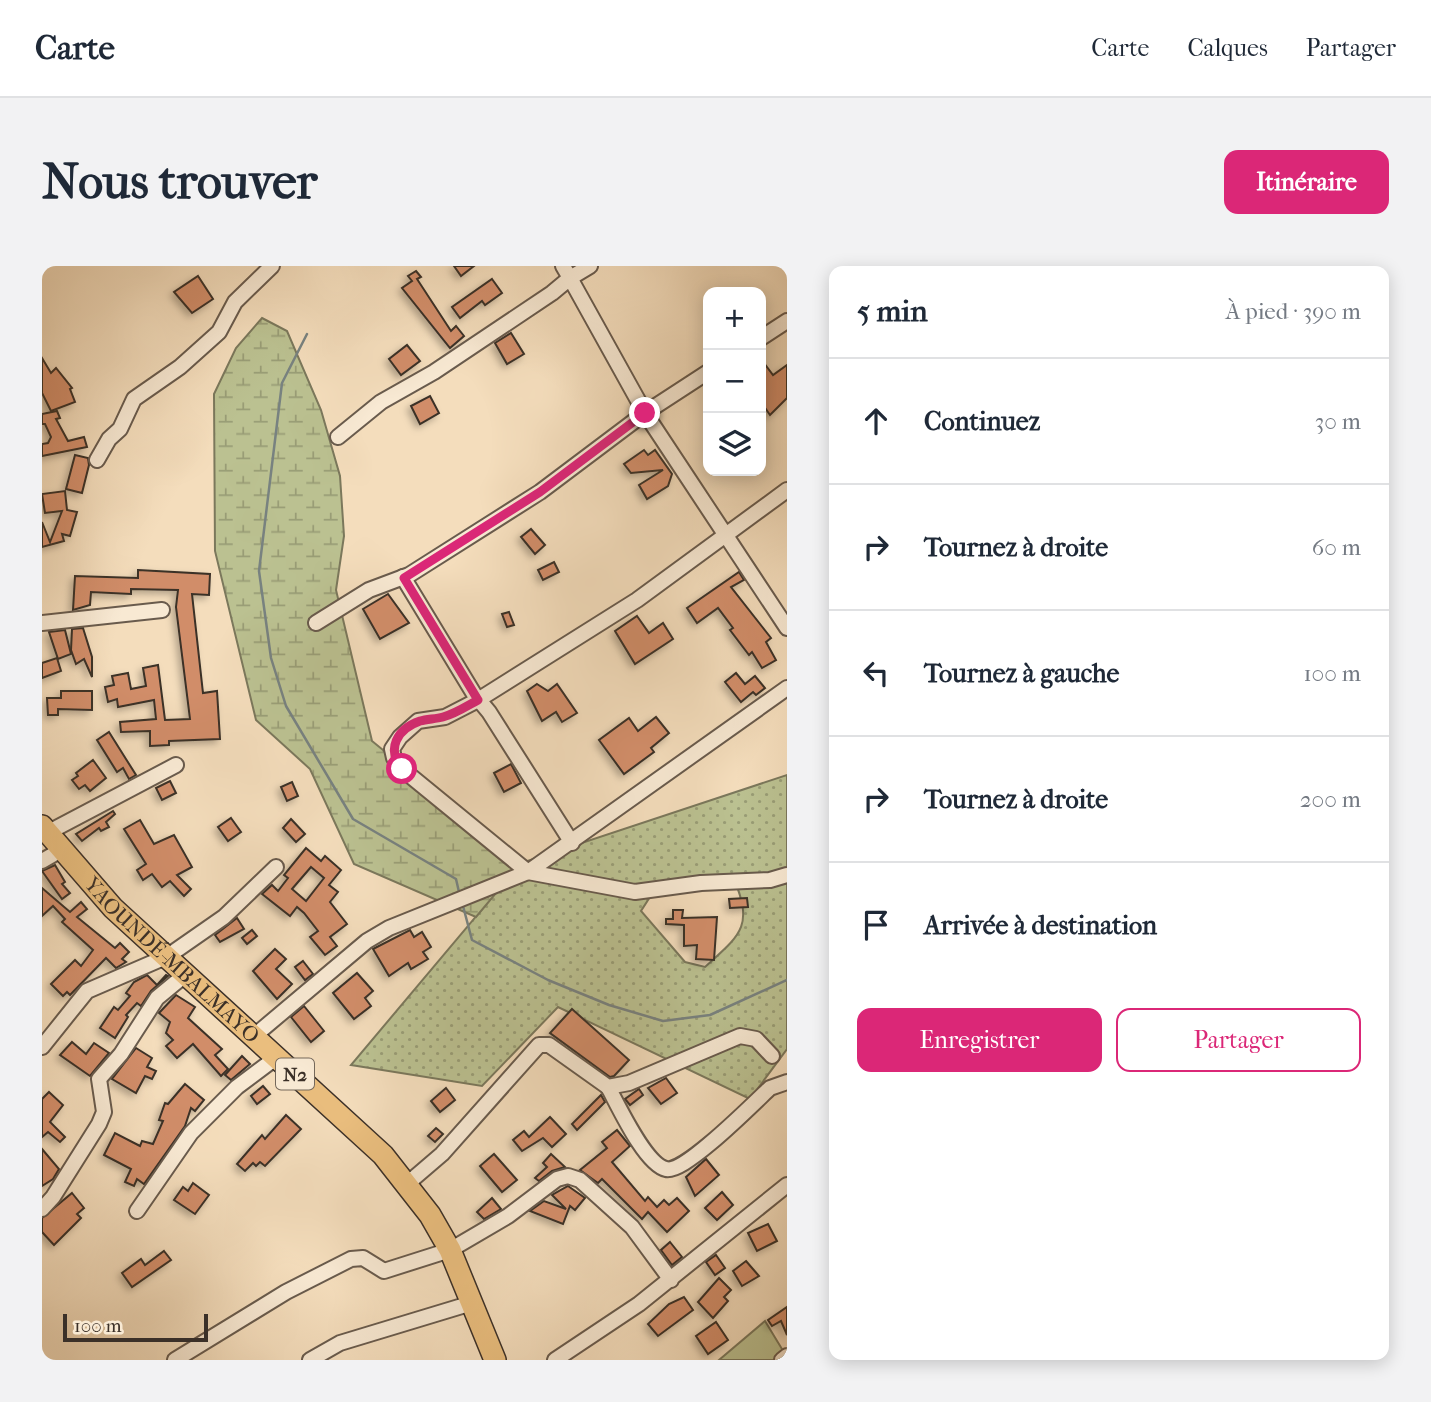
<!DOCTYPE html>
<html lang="fr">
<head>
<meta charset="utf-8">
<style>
	:root { --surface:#fff; --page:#f2f2f3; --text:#1f2937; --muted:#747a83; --line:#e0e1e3; --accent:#db2777 }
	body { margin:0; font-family:"IM FELL French Canon",serif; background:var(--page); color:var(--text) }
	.controls { position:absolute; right:21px; top:21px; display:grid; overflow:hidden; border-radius:14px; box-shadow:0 4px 18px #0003 }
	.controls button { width:63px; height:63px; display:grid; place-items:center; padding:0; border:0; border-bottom:2px solid var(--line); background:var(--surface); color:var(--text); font:35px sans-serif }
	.scale { position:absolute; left:21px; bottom:18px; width:145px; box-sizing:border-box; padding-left:7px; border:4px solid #3b3028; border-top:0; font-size:19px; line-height:24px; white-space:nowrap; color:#3b3028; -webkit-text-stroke:5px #f8e9d3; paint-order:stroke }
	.stop { position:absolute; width:21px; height:21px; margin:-16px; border:5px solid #db2777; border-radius:50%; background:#fff }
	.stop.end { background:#db2777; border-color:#fff; box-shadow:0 2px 7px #0008 }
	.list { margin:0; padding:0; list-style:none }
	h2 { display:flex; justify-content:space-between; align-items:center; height:91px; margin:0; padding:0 28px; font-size:30px }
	h2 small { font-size:23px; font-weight:400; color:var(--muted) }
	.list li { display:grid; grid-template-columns:46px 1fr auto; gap:21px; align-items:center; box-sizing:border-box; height:126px; padding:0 28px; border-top:2px solid var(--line) }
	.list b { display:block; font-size:26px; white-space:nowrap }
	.list em { font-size:23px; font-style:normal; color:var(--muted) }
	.actions { display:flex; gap:14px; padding:21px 28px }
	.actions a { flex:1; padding:16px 0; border:2px solid var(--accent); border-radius:14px; text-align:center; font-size:24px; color:var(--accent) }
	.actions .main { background:var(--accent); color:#fff }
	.icon { flex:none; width:38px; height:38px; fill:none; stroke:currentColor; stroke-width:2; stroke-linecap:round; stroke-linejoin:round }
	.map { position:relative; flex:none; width:745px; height:1094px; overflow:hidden; border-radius:14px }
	header { display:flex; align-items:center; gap:42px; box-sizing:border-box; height:98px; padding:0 35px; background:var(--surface); border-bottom:2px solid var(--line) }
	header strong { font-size:33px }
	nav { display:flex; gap:38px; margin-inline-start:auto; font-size:24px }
	.intro { display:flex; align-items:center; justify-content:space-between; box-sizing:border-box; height:168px; padding:0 42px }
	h1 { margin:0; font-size:49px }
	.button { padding:18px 32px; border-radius:14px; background:var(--accent); color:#fff; font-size:24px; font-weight:700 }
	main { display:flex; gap:42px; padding:0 42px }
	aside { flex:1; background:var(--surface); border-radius:14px; box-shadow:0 4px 18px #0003 }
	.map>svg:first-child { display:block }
</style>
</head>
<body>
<header>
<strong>Carte</strong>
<nav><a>Carte</a><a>Calques</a><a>Partager</a></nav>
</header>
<div class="intro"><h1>Nous trouver</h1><a class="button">Itinéraire</a></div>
<main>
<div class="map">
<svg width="745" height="1094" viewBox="0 0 745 1094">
	<defs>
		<pattern id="grass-dots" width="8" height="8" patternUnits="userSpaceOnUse" patternTransform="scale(1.75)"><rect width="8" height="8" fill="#bbc191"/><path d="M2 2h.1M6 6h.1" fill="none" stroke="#999d76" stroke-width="1.8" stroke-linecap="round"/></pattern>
		<pattern id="wetland-marsh" width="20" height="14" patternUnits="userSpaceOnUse" patternTransform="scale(1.75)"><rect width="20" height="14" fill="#bbc191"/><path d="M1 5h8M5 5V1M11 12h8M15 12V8" fill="none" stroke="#999d76"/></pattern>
		<filter id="shadow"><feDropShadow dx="-3.5" dy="3.5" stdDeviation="3.5" flood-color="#0004"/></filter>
	</defs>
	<rect width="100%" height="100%" fill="#f4ddbc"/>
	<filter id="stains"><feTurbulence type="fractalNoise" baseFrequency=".00286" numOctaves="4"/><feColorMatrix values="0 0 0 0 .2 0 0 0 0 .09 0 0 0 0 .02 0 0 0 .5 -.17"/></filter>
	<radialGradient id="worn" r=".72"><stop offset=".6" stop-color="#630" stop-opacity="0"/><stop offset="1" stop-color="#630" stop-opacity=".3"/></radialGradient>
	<path fill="url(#grass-dots)" stroke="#7b785c" stroke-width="2" fill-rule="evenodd" d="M745,509V783L708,833L516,741L440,820L309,799L479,597ZM692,613C712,661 698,669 663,701L643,696L599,645L617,617Z"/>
	<path fill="url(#wetland-marsh)" stroke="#7b785c" stroke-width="2" d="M220,52L245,65L279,144L298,210L302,270L294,324L330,475L479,597L434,651L312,598L268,503L214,454L173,285L172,128L194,82Z"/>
	<path fill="#bbc191" stroke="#7b785c" stroke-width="2" d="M723,1055L740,1083L741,1091L736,1094H677Z"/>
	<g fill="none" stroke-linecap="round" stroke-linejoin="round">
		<g stroke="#788280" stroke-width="2.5">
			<path d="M265,68L240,117L217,305L229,392L244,440L311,553L414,613L417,626"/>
			<path d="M421,640L430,674L506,714L567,739L621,755L668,749L745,714"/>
		</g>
	</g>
	<g fill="#d18d69" stroke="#3b3028" stroke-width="2" fill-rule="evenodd" filter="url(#shadow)">
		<path d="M412,0H432L419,10Z"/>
		<path d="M374,5L379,11L375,13L409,65L414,60L422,70L408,82L360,22L370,15L366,10Z"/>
		<path d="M156,10L171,33L150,47L132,26Z"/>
		<path d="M450,13L460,27L443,39L440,35L418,52L410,41Z"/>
		<path d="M469,67L482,88L465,98L453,77Z"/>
		<path d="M365,79L378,95L359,109L347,93Z"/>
		<path d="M0,92L9,107L14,102L30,122L28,123L33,136L9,145L0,127Z"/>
		<path d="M719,93L731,109L745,99V132L728,149L719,136Z"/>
		<path d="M388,130L397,147L378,158L369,140Z"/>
		<path d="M15,145L18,152L14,153L26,175L42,171L45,181L0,190V178L6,177L9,171L3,158H0V148Z"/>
		<path d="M602,184L606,189L613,184L630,208L626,220L605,233L597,219L621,204L589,207L582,198Z"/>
		<path d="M33,189L46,192L47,199L40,227L24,223Z"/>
		<path d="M23,225L25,244L35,246L28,270L20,268L22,275L0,281V256L8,276L20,245L3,247L0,228Z"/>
		<path d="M489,263L503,279L493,288L479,271Z"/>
		<path d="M512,296L517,306L501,314L496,304Z"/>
		<path d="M96,304L168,308L167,329L150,328L161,427L175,425L178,473L127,475V479L108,480V465L79,466L78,456L114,453L112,434L76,441L75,433L66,436L63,421L72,419L70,410L86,407L89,423L104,420L101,402L116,399L123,454L148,453L134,341L136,324L89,323V328L49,326L48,339L31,344L33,310L96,312Z"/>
		<path d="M697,306L702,314L689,321L729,372L724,376L734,394L720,402L710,386L707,389L688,364L691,362L676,342L655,357L645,342Z"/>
		<path d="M346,328L367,357L338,373L321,343Z"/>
		<path d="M467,346L472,359L465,361L460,348Z"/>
		<path d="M595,350L607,367L621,357L631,373L593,398L573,365Z"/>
		<path d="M41,362L50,391V411L42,393L34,398L29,384L30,363Z"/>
		<path d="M23,364L29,388L16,393L7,366Z"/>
		<path d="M15,392L19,405L0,412V397Z"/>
		<path d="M694,407L703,418L713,410L723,422L714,429L711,426L699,436L683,416Z"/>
		<path d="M495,418L506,425L515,418L535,447L520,456L514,446L500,455L485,425Z"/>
		<path d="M19,425H50V444L16,443V449H6L5,432H19Z"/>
		<path d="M614,451L627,467L609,482L612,486L582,508L557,474L587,452L596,465Z"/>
		<path d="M67,466L94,509L87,513L81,502L75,506L55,474Z"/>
		<path d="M51,494L64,512L48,525L43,519L37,523L30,514L36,510L34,507Z"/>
		<path d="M469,498L479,517L462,526L452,507Z"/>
		<path d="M128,515L134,527L120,534L114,522Z"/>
		<path d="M250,516L256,530L245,535L239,521Z"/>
		<path d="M71,545L73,548L64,556L67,561L59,565L57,562L40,575L34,568Z"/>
		<path d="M189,552L199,566L186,575L176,561Z"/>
		<path d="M249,553L263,568L254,576L241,562Z"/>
		<path d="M98,554L112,578L132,569L150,601L135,609L149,623L142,630L128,615L120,621L110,608L101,614L95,604L104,598L82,563Z"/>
		<path d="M264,582L279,595L283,590L299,604L287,619L296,626L288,636L305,658L288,671L295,680L283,689L268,671L276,665L262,647L255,641L248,650L220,628L230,619L236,625L246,612L242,609ZM269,601L282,612L264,635L250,623Z"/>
		<path d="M13,599L23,616L20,618L28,627L20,633L0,605Z"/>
		<path d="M0,622L28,646L39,636L45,643L35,651L73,682L78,677L87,686L80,693L84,696L74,702L64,692L28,729L25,726L21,730L9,718L33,694L39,700L51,684L20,656L23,653L11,640L0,650Z"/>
		<path d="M705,632L706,641L688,642L687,633Z"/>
		<path d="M631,644H641L640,652L675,651L672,694L654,693L655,679L642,680V659L624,658V653H631Z"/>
		<path d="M195,652L202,663L178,676L173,669Z"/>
		<path d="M210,664L215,670L205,678L200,672Z"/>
		<path d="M368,664L372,671L380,666L389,681L381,686L386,693L369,703L366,697L347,710L331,683Z"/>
		<path d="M233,683L244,693L234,703L250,718L235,733L211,705Z"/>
		<path d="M261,695L271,708L263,714L253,701Z"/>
		<path d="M315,707L331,725L323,732L329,740L312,753L291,727Z"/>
		<path d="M105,709L115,719L124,709L126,710L109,725L99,740L95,737L84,749L86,751L73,772L58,762L72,741L76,744L88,730L84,727L92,716Z"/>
		<path d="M134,729L153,741L146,752L180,783L173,789L186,803L179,810L151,778L135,792L124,780L131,774L124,767L128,756L117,747Z"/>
		<path d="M262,740L282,765L269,776L249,751Z"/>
		<path d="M530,743L587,794L572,810L568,811L508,767Z"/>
		<path d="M30,776L44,788L52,777L67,787L48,810L18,789Z"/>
		<path d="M94,782L110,792L105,801L114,805L110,813L103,810L94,827L70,813Z"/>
		<path d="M200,790L208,798L189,814L183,809Z"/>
		<path d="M624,812L635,827L619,838L606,822Z"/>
		<path d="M143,818L162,834L153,845L149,842L143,860L102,918L95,913L92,920L83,916L89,903L62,889L73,867L98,880L100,875L111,878L121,855L117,854L123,837L126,838Z"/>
		<path d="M221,820L228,828L215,838L209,830Z"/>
		<path d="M404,822L413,834L398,846L389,835Z"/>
		<path d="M597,823L601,829L588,839L583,833Z"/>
		<path d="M7,826L21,839L8,856L23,871L18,876L6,866L0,871V833Z"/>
		<path d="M559,829L563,836L535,864L530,858Z"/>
		<path d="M244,849L259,863L223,900L218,896L214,900L211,897L203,905L195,898L220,869L223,873Z"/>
		<path d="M508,851L524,868L510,881L501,872L480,885L471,874L482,865L487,871Z"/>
		<path d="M394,862L401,868L393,876L386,870Z"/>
		<path d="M575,864L588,880L570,896L603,935L606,931L615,941L622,934L627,939L635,932L647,945L625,966L606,946L600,953L560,913L556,917L538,904L565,882L560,876Z"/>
		<path d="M0,883L17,903L11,913L0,920Z"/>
		<path d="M452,888L475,914L460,926L438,900Z"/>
		<path d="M509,888L523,901L510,905L497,915L493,912L505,901L501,897Z"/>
		<path d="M664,893L677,909L653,930L644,911Z"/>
		<path d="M151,917L167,929L153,948L132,934L141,921L146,925Z"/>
		<path d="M526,920L543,932L533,944L528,940L521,958L488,945L502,935L524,943L510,929Z"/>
		<path d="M680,926L691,939L675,954L663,942Z"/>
		<path d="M30,927L42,942L35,948L39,952L12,979L0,966V952Z"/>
		<path d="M450,932L459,943L442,953L435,946Z"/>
		<path d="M726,958L735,975L715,985L706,967Z"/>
		<path d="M628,976L640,991L630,999L619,984Z"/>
		<path d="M122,985L129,994L90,1021L80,1007L99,993L103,999Z"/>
		<path d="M674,989L683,1002L673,1009L664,996Z"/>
		<path d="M704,995L717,1010L700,1020L691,1005Z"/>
		<path d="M677,1012L689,1024L682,1031L686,1035L671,1052L656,1036Z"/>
		<path d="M642,1031L651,1044L616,1070L606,1058L627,1038Z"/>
		<path d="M745,1041V1069L739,1055L730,1060L726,1054Z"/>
		<path d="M674,1056L686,1074L666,1088L654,1070Z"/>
	</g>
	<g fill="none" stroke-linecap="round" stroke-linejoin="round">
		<g stroke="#695b4d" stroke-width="18">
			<g id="minor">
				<path d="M548,0L528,12L603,147L745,362"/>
				<path d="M719,72L745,55"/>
				<path d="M296,171L339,136L392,106L510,27L528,12L521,0"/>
				<path d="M55,194L67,173L78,163L92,133L138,101L177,66L193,36L230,0"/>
				<path d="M745,224L595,334L436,434L403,451L376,455L358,471L350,483L352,492L360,503L486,606L593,626L659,617L728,614L745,609"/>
				<path d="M361,311L432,428L447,446L530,577"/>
				<path d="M0,357L120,344"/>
				<path d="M274,357L327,324L367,309L498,226L603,147L666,106"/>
				<path d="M5,567L134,499"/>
				<path d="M0,595L19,584"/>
				<path d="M211,771L325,675L347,662L486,606L745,422"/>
				<path d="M0,781L45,725L126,690L182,651L234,601"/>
				<path d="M566,821C577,841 603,898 624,903C642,908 713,836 728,822L745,816"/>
				<path d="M365,918L400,888L497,779H507L566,821L587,817L698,770L714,773L730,790"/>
				<path d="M0,943L11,931L57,858L62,846L57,813L79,788L115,732L144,708"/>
				<path d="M95,945L149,867L195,821L235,791"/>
				<path d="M133,1094L244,1026L309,993L321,992L342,1005L408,984L466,950L515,913L526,910L538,914L590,961L629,1014"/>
				<path d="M268,1094L298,1077L430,1037"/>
				<path d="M513,1094L597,1038L745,919"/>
				<path d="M740,1094L745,1090"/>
			</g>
		</g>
		<g stroke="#3b3028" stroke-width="24">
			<g id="highway">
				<path id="s1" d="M0,560L71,642L341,889L388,949L408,984L453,1094"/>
			</g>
		</g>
		<use href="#minor" stroke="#f8e9d3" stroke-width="14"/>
		<use href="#highway" stroke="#eabe7e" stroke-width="21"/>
	</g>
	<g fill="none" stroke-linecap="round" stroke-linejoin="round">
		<path stroke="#db2777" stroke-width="9" d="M360,503C344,483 355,463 378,455C385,453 393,453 401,451C413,448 425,440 436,434L362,312L498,226L603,147"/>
	</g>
	<g text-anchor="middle" stroke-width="6" stroke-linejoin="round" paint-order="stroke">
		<rect fill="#f8e9d3" stroke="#74685b" stroke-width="2" x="234" y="792.5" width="38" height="31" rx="5"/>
		<g font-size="19" font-weight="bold" fill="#3b3028">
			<text x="253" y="815">N2</text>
		</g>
		<g font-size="21" fill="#3b3028" stroke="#f8e9d3">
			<text dy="7" stroke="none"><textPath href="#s1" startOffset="187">YAOUNDÉ-MBALMAYO</textPath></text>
		</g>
	</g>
	<rect width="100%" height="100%" filter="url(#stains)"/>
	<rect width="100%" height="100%" fill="url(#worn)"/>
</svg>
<div class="controls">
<button>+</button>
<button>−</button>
<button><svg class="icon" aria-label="layers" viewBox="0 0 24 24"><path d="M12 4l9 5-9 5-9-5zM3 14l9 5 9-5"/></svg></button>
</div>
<div class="scale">100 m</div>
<div class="stop" style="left:360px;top:503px"></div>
<div class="stop end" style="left:603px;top:147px"></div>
</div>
<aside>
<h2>5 min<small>À pied · 390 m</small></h2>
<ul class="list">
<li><svg class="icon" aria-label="ahead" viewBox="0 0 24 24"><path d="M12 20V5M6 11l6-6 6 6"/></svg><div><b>Continuez</b></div><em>30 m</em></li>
<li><svg class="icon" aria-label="right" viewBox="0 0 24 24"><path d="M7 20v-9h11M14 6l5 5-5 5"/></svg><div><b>Tournez à droite</b></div><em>60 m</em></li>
<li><svg class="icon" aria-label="left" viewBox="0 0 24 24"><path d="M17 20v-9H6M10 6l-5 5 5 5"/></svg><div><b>Tournez à gauche</b></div><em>100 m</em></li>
<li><svg class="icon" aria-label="right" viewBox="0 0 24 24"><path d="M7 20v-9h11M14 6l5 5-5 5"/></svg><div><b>Tournez à droite</b></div><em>200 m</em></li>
<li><svg class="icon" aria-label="arrive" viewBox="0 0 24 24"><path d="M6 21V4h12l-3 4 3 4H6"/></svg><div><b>Arrivée à destination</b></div></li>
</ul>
<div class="actions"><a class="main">Enregistrer</a><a>Partager</a></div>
</aside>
</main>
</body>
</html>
